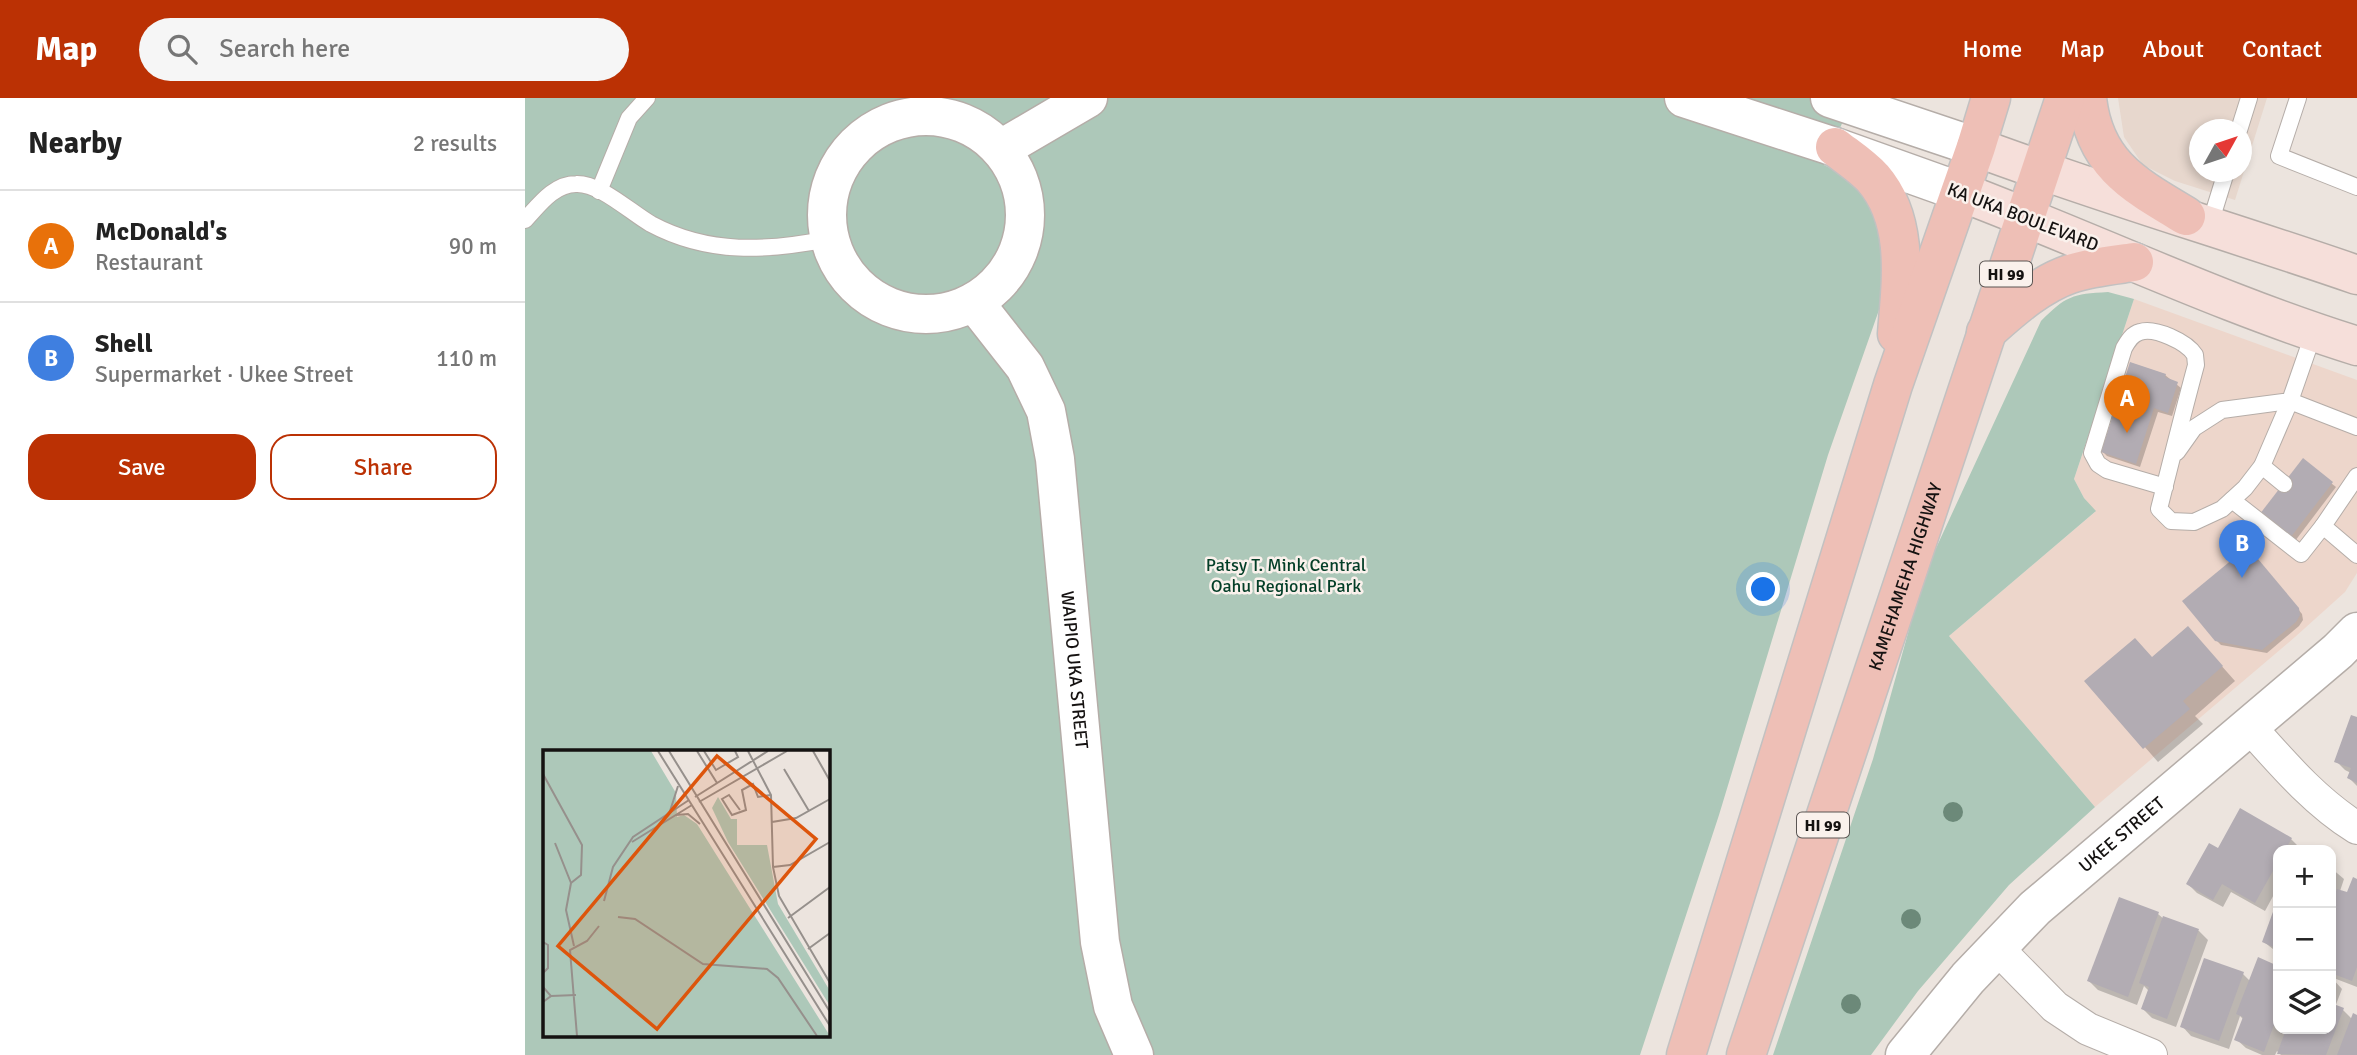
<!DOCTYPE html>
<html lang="en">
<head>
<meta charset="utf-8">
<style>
	:root { --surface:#fff; --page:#f6f6f6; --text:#222; --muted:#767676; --line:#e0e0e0; --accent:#bb3104 }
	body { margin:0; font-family:Signika,sans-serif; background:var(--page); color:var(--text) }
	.controls { position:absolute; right:21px; bottom:21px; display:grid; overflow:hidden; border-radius:14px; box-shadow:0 4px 10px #0003 }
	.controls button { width:63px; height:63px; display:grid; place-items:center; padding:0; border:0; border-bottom:2px solid var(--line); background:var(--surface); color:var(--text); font:35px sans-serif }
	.compass { position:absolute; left:1664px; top:21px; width:63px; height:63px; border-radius:50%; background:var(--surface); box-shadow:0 4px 10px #0003; rotate:50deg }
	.you { position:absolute; left:1239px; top:492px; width:24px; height:24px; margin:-18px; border:5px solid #fff; border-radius:50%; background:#1a73e8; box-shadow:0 0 0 10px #1a73e833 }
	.badge { display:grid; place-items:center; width:46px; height:46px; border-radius:50%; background:var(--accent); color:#fff; font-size:23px; font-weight:700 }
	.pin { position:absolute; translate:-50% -58px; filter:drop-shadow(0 2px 4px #0008) }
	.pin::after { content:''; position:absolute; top:37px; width:24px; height:21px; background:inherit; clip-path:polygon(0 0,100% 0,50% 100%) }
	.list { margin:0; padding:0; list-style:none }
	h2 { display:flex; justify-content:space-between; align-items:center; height:91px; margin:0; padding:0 28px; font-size:30px }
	h2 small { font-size:23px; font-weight:400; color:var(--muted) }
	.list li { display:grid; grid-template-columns:46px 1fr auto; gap:21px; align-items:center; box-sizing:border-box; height:112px; padding:0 28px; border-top:2px solid var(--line) }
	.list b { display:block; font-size:26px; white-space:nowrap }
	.list p { margin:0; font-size:23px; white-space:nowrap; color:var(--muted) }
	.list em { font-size:23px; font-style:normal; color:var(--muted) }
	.actions { display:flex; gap:14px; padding:21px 28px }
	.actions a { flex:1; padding:16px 0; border:2px solid var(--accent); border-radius:21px; text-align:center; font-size:24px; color:var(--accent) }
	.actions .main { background:var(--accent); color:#fff }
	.icon { flex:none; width:38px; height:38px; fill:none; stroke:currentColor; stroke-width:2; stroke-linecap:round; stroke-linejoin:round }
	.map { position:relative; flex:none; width:1832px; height:957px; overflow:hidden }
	header { display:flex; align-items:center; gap:42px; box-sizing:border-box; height:98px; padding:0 35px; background:var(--accent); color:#fff }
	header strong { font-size:33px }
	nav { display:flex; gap:38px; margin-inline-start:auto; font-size:24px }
	.search { width:490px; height:63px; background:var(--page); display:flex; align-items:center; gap:18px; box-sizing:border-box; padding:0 24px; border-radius:38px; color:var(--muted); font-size:26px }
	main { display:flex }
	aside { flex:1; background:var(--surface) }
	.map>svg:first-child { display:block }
</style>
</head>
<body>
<header>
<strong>Map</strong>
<div class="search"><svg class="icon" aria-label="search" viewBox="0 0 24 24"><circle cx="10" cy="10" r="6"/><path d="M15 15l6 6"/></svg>Search here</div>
<nav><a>Home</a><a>Map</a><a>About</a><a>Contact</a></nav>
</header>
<main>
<aside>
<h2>Nearby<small>2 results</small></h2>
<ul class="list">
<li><span class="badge" style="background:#e8710a">A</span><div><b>McDonald's</b><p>Restaurant</p></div><em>90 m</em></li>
<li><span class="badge" style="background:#3f7fe0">B</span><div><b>Shell</b><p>Supermarket · Ukee Street</p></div><em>110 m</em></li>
</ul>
<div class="actions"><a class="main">Save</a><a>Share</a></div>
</aside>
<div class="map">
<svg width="1832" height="957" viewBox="0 0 1832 957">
	<rect width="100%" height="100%" fill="#ece4de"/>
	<path fill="#edd6cb" d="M1609,201L1832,282V475L1820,494L1770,539L1570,709L1424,538L1570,414L1559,400L1549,381Z"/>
	<path fill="#e7d7cd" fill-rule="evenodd" d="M1593,0H1742L1710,102L1650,83L1618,67L1599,39ZM1674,32H1716V74H1674Z"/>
	<g fill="#adc8b9" fill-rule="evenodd">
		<path d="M0,0H1328L1299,67L1322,78L1342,98L1362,161L1354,212L1303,357L1194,717L1115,957H0ZM19,654H303V938H19Z"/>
		<path d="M1583,194L1609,201L1549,381L1559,400L1571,413L1424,538L1570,709L1484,787L1393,893L1346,957H1248L1348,661L1400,474L1516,223C1541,198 1547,196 1583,194Z"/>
	</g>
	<g fill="#0003">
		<path d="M1640,277L1656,290L1647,318L1633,314L1615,369L1582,358L1578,354Z"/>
		<path d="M1778,363L1811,389L1767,447L1738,424Z"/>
		<path d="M1732,461L1777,516L1778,522L1774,528L1742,555L1696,547L1691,542Z"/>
		<path d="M1663,530L1710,583L1670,618L1678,626L1633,664L1562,583L1627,561Z"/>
		<path d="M1832,621V688L1824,680L1826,675L1820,672L1811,663Z"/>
		<path d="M1766,741L1775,750L1774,752H1753V789L1740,813L1706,794L1698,809L1672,795L1663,786L1694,752Z"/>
		<path d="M1806,770L1819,781L1815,793L1823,796L1832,783V889L1806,879L1817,891L1810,909L1818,912L1827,921L1832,919V957H1756L1752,953L1750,957H1737L1721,950L1711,941L1719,922L1715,918L1704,951L1666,938L1657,928L1718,876L1725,883L1734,862L1753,870V931H1806Z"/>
		<path d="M1753,805V855L1739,844Z"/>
		<path d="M1633,816L1640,822V820L1674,833L1683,842L1651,929L1627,920L1618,911L1624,893L1619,888L1612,907L1573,892L1564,883Z"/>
	</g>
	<g fill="#b2acb3">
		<path d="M1605,264L1641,276L1640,279L1653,284L1643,315L1629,310L1611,366L1576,354Z"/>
		<path d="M1778,360L1808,384L1762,444L1731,421Z"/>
		<path d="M1721,453L1728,455L1774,510L1775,517L1771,524L1737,552L1690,543L1657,503L1714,456Z"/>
		<path d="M1663,528L1698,568L1658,603L1665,611L1618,651L1559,583L1610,540L1627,559Z"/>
		<path d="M1826,617L1832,619V685L1822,680L1826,670L1809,664Z"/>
		<path d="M1715,710L1767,740L1760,752H1753V764L1730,805L1697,786L1688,802L1661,786L1684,745L1693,750Z"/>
		<path d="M1828,779L1832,781V869L1827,883L1806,875V807L1812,791L1822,794Z"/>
		<path d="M1594,799L1634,814L1603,899L1562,883Z"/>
		<path d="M1753,800V851L1737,844Z"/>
		<path d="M1638,818L1674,831L1642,921L1616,911L1624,889L1614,885Z"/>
		<path d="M1733,859L1753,868V905L1751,912L1753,913V916L1739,954L1709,942L1718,919L1711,916Z"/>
		<path d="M1679,860L1719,874L1694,943L1655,929Z"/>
		<path d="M1806,905L1819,910L1801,957L1752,956L1761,931H1806Z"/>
		<path d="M1828,915L1832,917V957H1812Z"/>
	</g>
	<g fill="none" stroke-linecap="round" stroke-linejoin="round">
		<g stroke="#b5ada8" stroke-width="18">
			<g id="service">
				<path d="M1773,0L1754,58L1832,89"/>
				<path d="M1714,32L1724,0"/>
				<path d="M74,93L104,20L122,0"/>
				<path d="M0,122C14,107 29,86 51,86C75,85 105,114 126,126C184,157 242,153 304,141"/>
				<path d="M1685,126L1701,74"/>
				<path d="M1652,354L1669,330L1697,312L1765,303L1789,234"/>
				<path d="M1737,368L1759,386"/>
				<path d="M1832,378L1798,428L1832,457"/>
				<path d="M1640,389L1582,372L1573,366L1567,355L1599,250C1603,243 1607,236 1615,234C1630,229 1662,244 1670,257L1671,267C1658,315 1646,363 1634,411L1646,423L1669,424L1697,411L1720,390L1737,368L1765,303L1832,329"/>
				<path d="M1707,402L1776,456L1798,428"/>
			</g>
		</g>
		<g stroke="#b5ada8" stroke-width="34">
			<g id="minor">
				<path d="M1724,628C1757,665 1790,704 1832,730"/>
				<path d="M1471,849L1530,909L1563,931L1626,957"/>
			</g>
		</g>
		<g stroke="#b5ada8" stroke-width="41">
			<g id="tertiary">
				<path d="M1159,0L1310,49L1436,94"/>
				<path d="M1305,0L1451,49"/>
				<circle cx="401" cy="117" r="99"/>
				<path d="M476,51L563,0"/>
				<path id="s1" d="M449,204L500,269L521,313L530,361L575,844L588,908L609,957"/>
				<path id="s2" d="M1380,957L1443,880L1510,810L1813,553L1832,534"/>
			</g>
		</g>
		<g stroke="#b5ada8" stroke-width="41">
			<g id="secondary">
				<path d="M1451,49C1577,96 1705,133 1832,177"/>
				<path d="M1436,94C1568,144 1697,206 1832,248"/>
			</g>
		</g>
		<g stroke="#c2c1c1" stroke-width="41">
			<g id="primary">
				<path d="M1562,0C1569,66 1609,87 1661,118"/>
				<path d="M1310,49C1323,59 1337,68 1348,80C1385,123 1376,183 1372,236"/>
				<path d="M1461,234C1486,212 1513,187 1545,176C1566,169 1588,167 1609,164"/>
				<path d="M1161,957L1368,287L1451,49L1466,0"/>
				<path id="s3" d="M1221,957L1540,0"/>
			</g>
		</g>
		<use href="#service" stroke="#fff" stroke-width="16"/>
		<use href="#minor" stroke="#fff" stroke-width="32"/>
		<use href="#tertiary" stroke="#fff" stroke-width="38"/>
		<use href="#secondary" stroke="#f6dfda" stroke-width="38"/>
		<use href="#primary" stroke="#eebfb6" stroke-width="38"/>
	</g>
	<g fill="#6c8979">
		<circle cx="1428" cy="714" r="10"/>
		<circle cx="1386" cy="821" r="10"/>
		<circle cx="1326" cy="906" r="10"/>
	</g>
	<g text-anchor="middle" stroke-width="5" stroke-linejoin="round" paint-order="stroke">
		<g fill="#faf1ec" stroke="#5a5553" stroke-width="2">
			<rect x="1455" y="163.5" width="52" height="25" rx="5"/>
			<rect x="1272" y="714.5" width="52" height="25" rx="5"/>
		</g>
		<g font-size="16" font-weight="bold" fill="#151211">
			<text x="1481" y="182">HI 99</text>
			<text x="1298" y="733">HI 99</text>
		</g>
		<g font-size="18" fill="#151211" stroke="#faf1ec">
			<text transform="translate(1498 119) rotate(21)" y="6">KA UKA BOULEVARD</text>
			<text dy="6" stroke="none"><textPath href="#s3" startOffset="504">KAMEHAMEHA HIGHWAY</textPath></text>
			<text dy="6" stroke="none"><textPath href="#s1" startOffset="392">WAIPIO UKA STREET</textPath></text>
			<text dy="6" stroke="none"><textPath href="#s2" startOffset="310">UKEE STREET</textPath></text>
		</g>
		<g font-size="18" fill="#033e27" stroke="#faf1ec">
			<text x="761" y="473">Patsy T. Mink Central<tspan x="761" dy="21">Oahu Regional Park</tspan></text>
		</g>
	</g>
	<g transform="translate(18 652)">
		<rect width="287" height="287" fill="#ece4de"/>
		<path d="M0,1H108L133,43L134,67L141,65L154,74L287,286H0ZM175,47L188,69H194V95H224L235,154L287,241V256L185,92L169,58Z" fill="#adc8b9"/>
		<path fill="none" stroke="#96908c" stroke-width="2" d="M115,1L287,276M126,1L287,262M154,1L174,33M161,1L173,20L195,7L192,1M205,1L228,45L230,117L236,146L287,233M270,1L287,31M241,19L266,61M0,24L39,95L38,125L28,133M152,47L225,1M156,52L244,1M197,60L186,45L179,49L189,65L203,60L199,40L210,34L215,47L228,45M127,61L135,36M133,65L145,64L157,74M229,72L253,68L287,49M89,92L149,55M12,93L28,133L23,160L31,196M230,117L247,115L287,92M61,151L70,117L90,87L146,50M75,167L92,169L160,214L224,219L235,228L274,286M245,168L287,137M0,192L5,195V218L0,223M265,199L287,183M0,237L8,246L0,252M8,246L33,245M34,286L27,200L44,191L56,176"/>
		<path fill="#dd550c" fill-opacity="0.15" stroke="#dd550c" stroke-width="3.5" d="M174,6L273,89L114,279L15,196Z"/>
		<rect width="287" height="287" fill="none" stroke="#151211" stroke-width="3.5"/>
	</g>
</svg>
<div class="controls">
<button>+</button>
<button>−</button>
<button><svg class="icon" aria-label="layers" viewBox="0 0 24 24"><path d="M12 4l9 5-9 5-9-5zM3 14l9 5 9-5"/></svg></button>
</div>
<svg class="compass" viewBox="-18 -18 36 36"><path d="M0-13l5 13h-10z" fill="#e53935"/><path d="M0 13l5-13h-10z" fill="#767676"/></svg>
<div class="you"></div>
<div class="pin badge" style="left:1602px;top:335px;background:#e8710a">A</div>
<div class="pin badge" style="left:1717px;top:480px;background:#3f7fe0">B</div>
</div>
</main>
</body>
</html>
